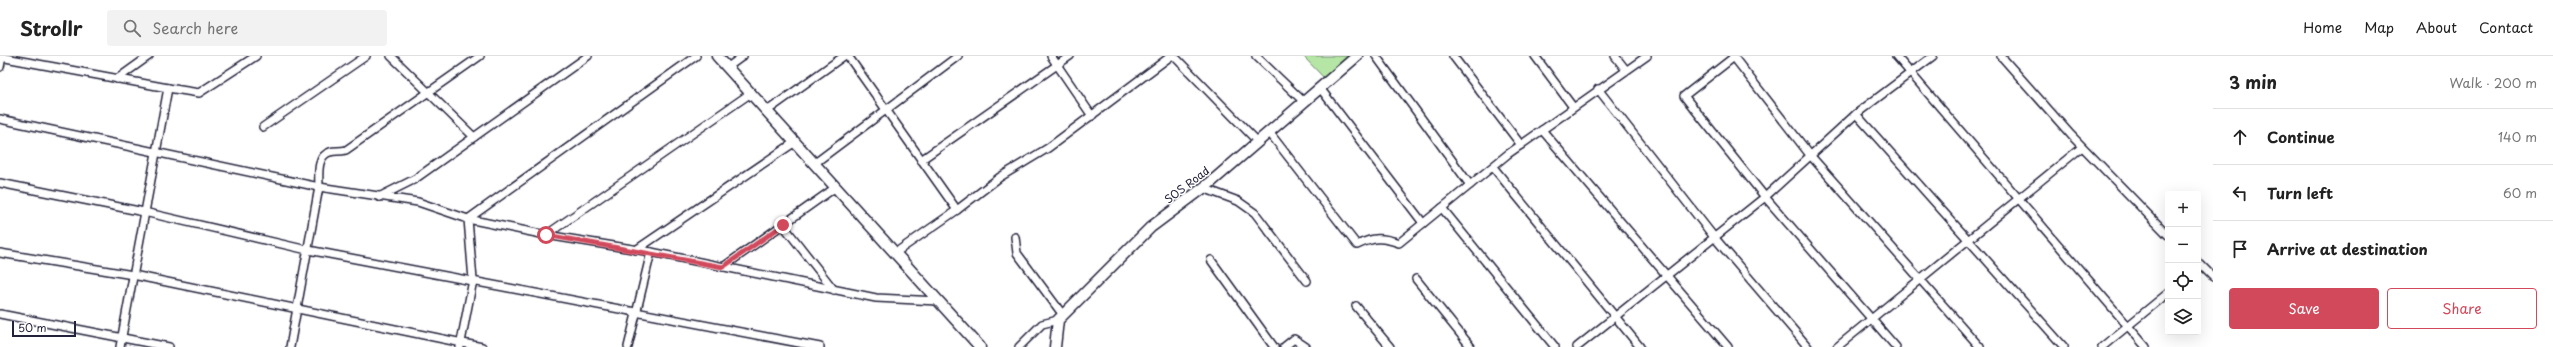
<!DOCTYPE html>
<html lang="en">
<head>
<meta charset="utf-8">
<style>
	:root { --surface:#fff; --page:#f2f2f2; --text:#222; --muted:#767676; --line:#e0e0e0; --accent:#d1495b }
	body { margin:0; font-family:"Playpen Sans",sans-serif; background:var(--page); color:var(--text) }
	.controls { position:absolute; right:12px; bottom:12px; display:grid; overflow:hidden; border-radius:4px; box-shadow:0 4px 16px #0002 }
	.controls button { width:36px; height:36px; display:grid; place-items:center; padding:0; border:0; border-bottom:1px solid var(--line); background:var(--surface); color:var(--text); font:20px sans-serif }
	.scale { position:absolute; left:12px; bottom:10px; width:64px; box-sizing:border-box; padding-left:4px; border:2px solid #22223b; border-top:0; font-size:11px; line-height:14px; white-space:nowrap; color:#22223b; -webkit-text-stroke:3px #fff; paint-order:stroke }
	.stop { position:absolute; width:12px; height:12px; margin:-9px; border:3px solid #d1495b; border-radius:50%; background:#fff }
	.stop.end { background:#d1495b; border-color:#fff; box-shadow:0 1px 4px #0008 }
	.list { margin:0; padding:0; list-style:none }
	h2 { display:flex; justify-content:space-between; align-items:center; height:52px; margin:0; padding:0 16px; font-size:17px }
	h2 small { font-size:13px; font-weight:400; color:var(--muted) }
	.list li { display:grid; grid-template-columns:26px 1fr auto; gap:12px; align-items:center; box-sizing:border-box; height:56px; padding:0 16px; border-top:1px solid var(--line) }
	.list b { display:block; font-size:15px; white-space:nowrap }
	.list em { font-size:13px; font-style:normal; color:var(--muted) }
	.actions { display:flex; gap:8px; padding:12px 16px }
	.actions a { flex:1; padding:9px 0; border:1px solid var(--accent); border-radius:4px; text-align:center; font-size:14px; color:var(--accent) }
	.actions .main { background:var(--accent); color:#fff }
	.icon { flex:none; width:22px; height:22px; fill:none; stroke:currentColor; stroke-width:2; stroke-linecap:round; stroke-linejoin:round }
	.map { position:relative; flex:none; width:2213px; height:291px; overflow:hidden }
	header { display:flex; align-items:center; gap:24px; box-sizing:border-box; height:56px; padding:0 20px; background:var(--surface); border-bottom:1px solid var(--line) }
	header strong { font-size:19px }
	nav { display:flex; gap:22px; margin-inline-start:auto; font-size:14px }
	.search { width:280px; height:36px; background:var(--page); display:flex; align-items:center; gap:10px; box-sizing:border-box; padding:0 14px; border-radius:4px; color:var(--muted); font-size:15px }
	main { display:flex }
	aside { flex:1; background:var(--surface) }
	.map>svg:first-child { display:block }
</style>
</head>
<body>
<header>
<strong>Strollr</strong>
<div class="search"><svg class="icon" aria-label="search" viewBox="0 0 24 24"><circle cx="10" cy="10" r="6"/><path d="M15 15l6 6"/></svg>Search here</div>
<nav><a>Home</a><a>Map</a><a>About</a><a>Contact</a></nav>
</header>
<main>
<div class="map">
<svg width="2213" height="291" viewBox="0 0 2213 291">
	<rect width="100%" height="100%" fill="#fff"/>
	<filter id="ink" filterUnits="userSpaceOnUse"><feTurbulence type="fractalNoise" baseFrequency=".025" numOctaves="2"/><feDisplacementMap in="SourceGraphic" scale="8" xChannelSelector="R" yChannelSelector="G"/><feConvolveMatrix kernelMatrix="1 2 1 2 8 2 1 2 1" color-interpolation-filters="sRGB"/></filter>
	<g filter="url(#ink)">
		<path fill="#b6e6a5" stroke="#6c8470" d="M1303,0H1358L1326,24Z"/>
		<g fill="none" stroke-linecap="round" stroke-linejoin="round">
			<g stroke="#22223b" stroke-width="10">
				<g id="street">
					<path d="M391,0L474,81"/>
					<path d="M848,0L957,154L895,197"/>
					<path d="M1051,0L1092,60"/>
					<path d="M1174,0L1258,86"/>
					<path d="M1256,0L1304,46"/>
					<path d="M1376,0L1470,129"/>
					<path d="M1453,0L1521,89"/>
					<path d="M1535,0L1573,51"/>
					<path d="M1615,0L1626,14"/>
					<path d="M1733,0L1810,99L1980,291"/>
					<path d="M1896,0L2146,291"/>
					<path d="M2001,0L2071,79L2168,179"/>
					<path d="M0,1L168,32L120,291"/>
					<path d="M1734,1L1684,40L1765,141L1896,291"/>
					<path d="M0,11L2,0"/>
					<path d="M728,11L743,0"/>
					<path d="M117,23L149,0"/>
					<path d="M168,32L199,37L256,0"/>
					<path d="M1320,32L1423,167"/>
					<path d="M1598,33L1714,181L1808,291"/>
					<path d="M767,55L844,0"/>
					<path d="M1856,58L2064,291"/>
					<path d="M0,63L319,131L418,146L468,163L546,179L651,196L628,291"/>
					<path d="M263,71L366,0"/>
					<path d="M1542,74L1728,291"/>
					<path d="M1269,76L1357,189C1374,181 1382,181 1399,187L1508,98L1647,0"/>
					<path d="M921,104L1070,0"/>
					<path d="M815,107L958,0"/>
					<path d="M1493,111L1640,291"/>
					<path d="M0,127L144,156L303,193L820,291"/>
					<path d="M1203,132L1238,145L1255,157L1307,225"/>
					<path d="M379,141L415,123L588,0"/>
					<path d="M1442,152L1555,291"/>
					<path d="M957,154L1000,121L1048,92L1171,0"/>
					<path d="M783,169L834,234"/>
					<path d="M546,179L751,37"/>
					<path d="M1015,181L1017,197L1063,259"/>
					<path d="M636,194L795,86"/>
					<path d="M651,196L876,242L938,245"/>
					<path d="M0,197L133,219L482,291"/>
					<path d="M1211,204L1274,291"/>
					<path d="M2198,206L2213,221"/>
					<path d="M723,211L836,131"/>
					<path d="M1416,223L1471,291"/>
					<path d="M1356,250L1390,291"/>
					<path d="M0,258L169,291"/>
					<path d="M290,291L319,131C319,120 316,100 330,96C335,94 340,96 346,94L480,0"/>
					<path d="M460,291L473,224L468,163L696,0"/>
					<path d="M1019,291L1042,268L1058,264"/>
					<path d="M1284,291L1294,283L1306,291"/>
					<path d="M1577,291L1765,141L1856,58L1933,0"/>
					<path d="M1837,291L2082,91"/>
					<path d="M2102,291L2168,237"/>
				</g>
			</g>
			<g stroke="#22223b" stroke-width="13">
				<g id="secondary">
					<path d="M717,0L980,291"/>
					<path d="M1055,291L1058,264L1151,171L1210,127L1357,0"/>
				</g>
			</g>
			<use href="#street" stroke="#fff" stroke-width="7"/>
			<use href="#secondary" stroke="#fff" stroke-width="10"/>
		</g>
	</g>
	<g fill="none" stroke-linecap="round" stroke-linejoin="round" filter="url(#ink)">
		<path stroke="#d1495b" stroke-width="5" d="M546,179L723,211L783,169"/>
	</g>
	<g text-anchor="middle" stroke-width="3" stroke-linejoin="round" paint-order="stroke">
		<g font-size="11" fill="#22223b" stroke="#fff">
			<text transform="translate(1187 129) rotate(-37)" y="4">SOS Road</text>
		</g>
	</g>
</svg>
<div class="controls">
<button>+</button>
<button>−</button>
<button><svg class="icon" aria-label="locate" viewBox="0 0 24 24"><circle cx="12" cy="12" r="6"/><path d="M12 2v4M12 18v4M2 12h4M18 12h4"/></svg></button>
<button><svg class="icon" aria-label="layers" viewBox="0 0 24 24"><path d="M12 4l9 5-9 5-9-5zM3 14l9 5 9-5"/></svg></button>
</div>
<div class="scale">50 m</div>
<div class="stop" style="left:546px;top:179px"></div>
<div class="stop end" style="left:783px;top:169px"></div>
</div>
<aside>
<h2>3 min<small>Walk · 200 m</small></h2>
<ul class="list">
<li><svg class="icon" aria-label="ahead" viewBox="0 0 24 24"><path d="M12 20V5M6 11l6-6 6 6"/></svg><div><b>Continue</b></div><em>140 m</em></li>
<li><svg class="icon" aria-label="left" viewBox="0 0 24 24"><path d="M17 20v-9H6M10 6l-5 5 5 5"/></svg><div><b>Turn left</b></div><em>60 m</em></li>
<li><svg class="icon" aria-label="arrive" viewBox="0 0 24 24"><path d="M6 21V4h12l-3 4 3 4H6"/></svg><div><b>Arrive at destination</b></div></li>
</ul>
<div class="actions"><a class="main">Save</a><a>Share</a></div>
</aside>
</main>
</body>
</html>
